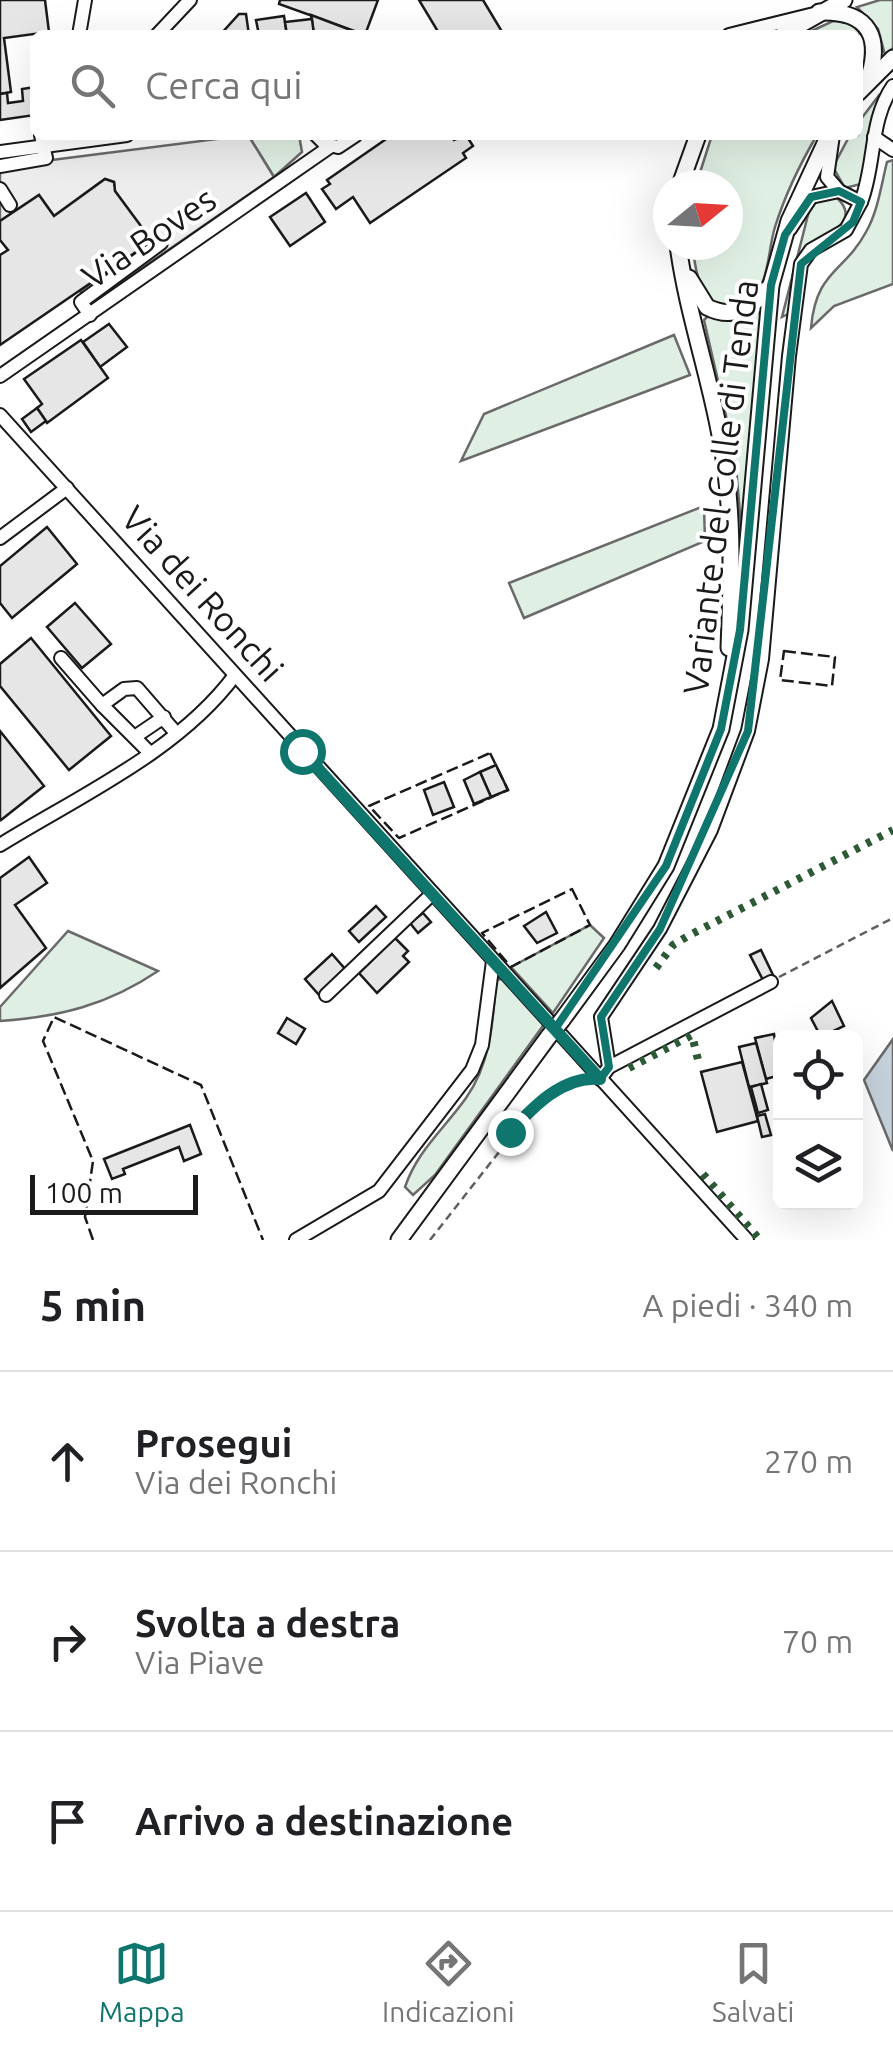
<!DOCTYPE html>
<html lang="it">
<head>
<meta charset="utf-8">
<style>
	:root { --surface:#fff; --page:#f6f6f6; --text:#202124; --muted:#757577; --line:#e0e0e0; --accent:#0f766e }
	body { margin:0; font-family:Ubuntu,sans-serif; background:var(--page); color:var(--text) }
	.controls { position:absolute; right:30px; bottom:30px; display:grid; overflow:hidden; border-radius:15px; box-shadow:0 10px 40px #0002 }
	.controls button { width:90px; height:90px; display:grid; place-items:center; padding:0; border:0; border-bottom:2px solid var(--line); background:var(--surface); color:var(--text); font:50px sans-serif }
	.compass { position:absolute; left:653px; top:170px; width:90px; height:90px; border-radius:50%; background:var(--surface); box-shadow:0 10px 40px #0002; rotate:72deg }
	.scale { position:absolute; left:30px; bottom:25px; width:168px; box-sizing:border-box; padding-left:10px; border:5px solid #1a1a1a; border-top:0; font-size:28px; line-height:35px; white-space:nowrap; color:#1a1a1a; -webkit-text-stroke:8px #fff; paint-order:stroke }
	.stop { position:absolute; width:30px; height:30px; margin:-22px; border:8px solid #0f766e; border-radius:50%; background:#fff }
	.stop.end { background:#0f766e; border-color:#fff; box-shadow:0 2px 10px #0008 }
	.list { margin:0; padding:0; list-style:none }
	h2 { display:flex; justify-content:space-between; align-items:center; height:130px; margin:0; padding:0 40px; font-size:42px }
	h2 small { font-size:32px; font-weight:400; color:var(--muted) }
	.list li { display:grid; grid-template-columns:65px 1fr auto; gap:30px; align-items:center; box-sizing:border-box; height:180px; padding:0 40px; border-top:2px solid var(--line) }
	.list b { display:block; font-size:38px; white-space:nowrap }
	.list p { margin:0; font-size:32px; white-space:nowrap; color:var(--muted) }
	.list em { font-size:32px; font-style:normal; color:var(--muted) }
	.icon { flex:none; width:55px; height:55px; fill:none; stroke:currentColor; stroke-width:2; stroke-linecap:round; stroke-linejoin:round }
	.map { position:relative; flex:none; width:893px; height:1240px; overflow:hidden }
	.search { position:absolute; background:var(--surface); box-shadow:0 10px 40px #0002; left:30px; right:30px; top:30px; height:110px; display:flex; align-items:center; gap:25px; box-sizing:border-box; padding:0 35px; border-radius:15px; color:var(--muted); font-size:38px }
	.sheet { height:670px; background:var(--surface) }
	nav { display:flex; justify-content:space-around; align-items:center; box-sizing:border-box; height:140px; border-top:2px solid var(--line); background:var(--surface); font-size:28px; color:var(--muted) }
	nav a { display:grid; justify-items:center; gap:5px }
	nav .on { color:var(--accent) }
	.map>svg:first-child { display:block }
</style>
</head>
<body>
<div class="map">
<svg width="893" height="1240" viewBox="0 0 893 1240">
	<rect width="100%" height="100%" fill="#fff"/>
	<g fill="#e0efe3" stroke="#6a6a6a" stroke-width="2.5">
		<path d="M880,0H893V48L885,55L878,29L857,7Z"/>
		<path d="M833,21L851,23L867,41L866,68L858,78V35H803Z"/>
		<path d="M880,94L868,134L867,173L861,184L845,188L833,167L850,135H858V123Z"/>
		<path d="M248,135H299L302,152L274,177Z"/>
		<path d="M712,135H817C800,164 785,195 775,227C769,246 769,272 760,288C752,303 729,313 714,302C698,290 694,264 693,245H728V185H696Z"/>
		<path d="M893,160V284L834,306L811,328C816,270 844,273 866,232C878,211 881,186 887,162Z"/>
		<path d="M837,198C862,221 827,235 808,245L790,313L782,317L809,211L817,201Z"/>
		<path d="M761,312L744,527L742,537L735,455L704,320L708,316L736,322Z"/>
		<path d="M674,335L690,375L461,461L484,414Z"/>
		<path d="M704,506L705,541L524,618L509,583Z"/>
		<path d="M590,925L604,938L553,1013L511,967Z"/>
		<path d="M68,931L158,971C108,1005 59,1017 0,1021V1007Z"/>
		<path d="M505,978L545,1023L435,1175L413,1195L405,1187C417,1151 444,1129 466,1098C491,1063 493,1021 496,980Z"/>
	</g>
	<path fill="#ededed" stroke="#6a6a6a" stroke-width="2.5" d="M248,135L274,177L90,304L80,291L151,241L115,191L114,182L105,179L54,216L39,195L0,221V171L36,162Z"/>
	<path fill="#c6d2dc" stroke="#6a6a6a" stroke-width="2.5" d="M893,1039V1151L864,1080Z"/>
	<g fill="#e6e6e6" stroke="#1a1a1a" stroke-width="2.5">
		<path d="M0,0H45L49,32L4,38L11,92L0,94Z"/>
		<path d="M280,0H378L365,35L279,4Z"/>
		<path d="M419,0H483L504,35H440Z"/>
		<path d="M239,14H246L249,35H220Z"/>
		<path d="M311,15L364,35H314Z"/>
		<path d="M284,16L287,35H259L256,20Z"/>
		<path d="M312,19L314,35H287L285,22Z"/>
		<path d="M35,87V115L0,120V94L7,93L8,103L23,101L22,89Z"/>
		<path d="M392,135H451L454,140L466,135L473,146L463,153L466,158L370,223L353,197L336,209L322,189L330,184L327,180Z"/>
		<path d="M105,179L114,182L115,191L152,241L0,345V255L8,250L0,240V221L39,195L54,216Z"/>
		<path d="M306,193L325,222L290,246L270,217Z"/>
		<path d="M109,324L127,347L100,367L83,342Z"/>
		<path d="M81,340L108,378L47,423L37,408L42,404L24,379Z"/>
		<path d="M37,408L46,421L31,432L22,419Z"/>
		<path d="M47,527L77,564L12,618L0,603V566Z"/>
		<path d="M75,603L111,644L82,668L47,627Z"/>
		<path d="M31,638L111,736L69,770L0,686V664Z"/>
		<path d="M0,731L44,786L1,820L0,818Z"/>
		<path d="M496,765L508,790L491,797L480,772Z"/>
		<path d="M480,772L491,797L474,804L464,780Z"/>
		<path d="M444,782L454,807L433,815L424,790Z"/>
		<path d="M29,857L47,883L15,905L46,948L0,988V878Z"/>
		<path d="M376,906L386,917L359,942L349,931Z"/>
		<path d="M546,912L557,933L537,943L524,926Z"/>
		<path d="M423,913L431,922L418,933L410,923Z"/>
		<path d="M395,938L408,951L403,956L409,962L377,993L359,973Z"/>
		<path d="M761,950L773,975L763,980L750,955Z"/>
		<path d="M332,954L346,970L319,995L305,979Z"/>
		<path d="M832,1001L844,1026L821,1037L811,1018Z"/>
		<path d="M287,1018L305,1029L296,1044L278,1033Z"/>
		<path d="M774,1034L780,1075L766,1079L755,1038Z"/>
		<path d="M756,1043L767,1083L749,1087L739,1047Z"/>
		<path d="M742,1062L758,1121L717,1132L701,1072Z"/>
		<path d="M761,1084L768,1110L758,1113L751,1087Z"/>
		<path d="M765,1114L771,1135L762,1137L757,1116Z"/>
		<path d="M190,1125L201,1154L184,1161L179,1147L123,1169L125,1174L112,1179L104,1159Z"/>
	</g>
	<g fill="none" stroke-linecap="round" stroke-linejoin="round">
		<g stroke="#1a1a1a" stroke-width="16">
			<g id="minor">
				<path d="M79,35L85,0"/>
				<path d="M157,35L190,0"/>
				<path d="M729,35L814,14"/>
				<path d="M316,135L325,144L338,147L356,135"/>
				<path d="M833,135L827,177L839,191L861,202C876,163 869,121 893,86"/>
				<path d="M874,137L893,150"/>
				<path d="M0,152L127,135"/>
				<path d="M0,166L46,158L41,135"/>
				<path d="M0,189L10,205"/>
				<path d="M790,229L811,197L839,191"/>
				<path d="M90,315L81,302L161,243"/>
				<path d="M0,376L331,146"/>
				<path d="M0,415L747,1240"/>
				<path d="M0,538L67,488"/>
				<path d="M61,658L102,705"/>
				<path d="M136,736L164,717"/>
				<path d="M149,752L102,705L124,689L137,688L176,733"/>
				<path d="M0,845C79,796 179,751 235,675"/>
				<path d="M326,995L432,894"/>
				<path d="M609,1067L771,982"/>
				<path d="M600,1079L609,1067L601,1017L660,929L711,830L748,731L762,659L789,356L801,264L811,250L846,230L861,202"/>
				<path d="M296,1240L379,1191L472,1070L482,1045L493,961"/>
			</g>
		</g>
		<g stroke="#1a1a1a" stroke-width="19">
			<g id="major">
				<path d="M819,12C870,10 883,38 867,83"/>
				<path d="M782,35L844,0"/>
				<path d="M858,93L893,58"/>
				<path d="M680,185L698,135"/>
				<path d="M678,245C686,306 706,365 718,425C734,498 732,574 729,648"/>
				<path d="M689,278L707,307C734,321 754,307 771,285"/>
				<path d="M562,1020L617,945L666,866L721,729L740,630L771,285L789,221L829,135"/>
				<path d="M399,1240L549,1036"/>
			</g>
		</g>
		<g stroke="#5f5f5f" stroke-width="2.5" stroke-dasharray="8 5" stroke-linecap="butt">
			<path d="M779,977L893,918"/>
			<path d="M430,1240L539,1101L584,1080"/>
		</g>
		<use href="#minor" stroke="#fff" stroke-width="12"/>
		<use href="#major" stroke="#fff" stroke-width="15"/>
		<g stroke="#1a1a1a" stroke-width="19" stroke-linecap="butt">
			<path id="major-bridge" d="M549,1036L562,1020"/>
		</g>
		<use href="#major-bridge" stroke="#fff" stroke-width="15"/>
		<g stroke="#2b5a34" stroke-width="8" stroke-dasharray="5 8" stroke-linecap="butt">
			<path d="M656,968L673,945L688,936L893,830"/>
			<path d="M629,1068L692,1035L699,1064"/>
			<path d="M703,1174L760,1240"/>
		</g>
		<g stroke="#1a1a1a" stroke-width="2.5" stroke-dasharray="12 5" stroke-linecap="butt">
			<path d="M784,651L835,657L832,686L780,680Z"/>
			<path d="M490,753L508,790L399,838L369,806Z"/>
			<path d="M572,889L590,925L511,967L482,933Z"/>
			<path d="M93,1240L85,1217L93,1161L43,1041L54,1017L201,1085L263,1240"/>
		</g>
	</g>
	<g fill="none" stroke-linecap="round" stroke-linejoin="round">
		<path stroke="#0f766e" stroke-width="12" d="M302,751L600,1079C563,1075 533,1107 510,1132"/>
	</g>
	<path fill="none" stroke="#0f766e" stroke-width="8" stroke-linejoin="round" d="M839,191L861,202L853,222L801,264L748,731L660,929L601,1017L609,1067L600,1079L555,1029L666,866L721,729L740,630L771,285L785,235L811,197Z"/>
	<g text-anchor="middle" stroke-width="8" stroke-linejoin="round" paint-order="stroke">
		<g font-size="35" fill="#1a1a1a" stroke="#fff">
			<text transform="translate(149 238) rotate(-34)" y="12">Via Boves</text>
			<text transform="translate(721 487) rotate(-83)" y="12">Variante del Colle di Tenda</text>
			<text transform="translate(202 594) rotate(48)" y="12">Via dei Ronchi</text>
		</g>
	</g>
</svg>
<div class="controls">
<button><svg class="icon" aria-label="locate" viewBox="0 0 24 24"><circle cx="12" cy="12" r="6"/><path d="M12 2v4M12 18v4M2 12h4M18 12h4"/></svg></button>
<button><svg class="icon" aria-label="layers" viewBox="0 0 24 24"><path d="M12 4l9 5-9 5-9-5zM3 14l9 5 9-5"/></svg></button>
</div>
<svg class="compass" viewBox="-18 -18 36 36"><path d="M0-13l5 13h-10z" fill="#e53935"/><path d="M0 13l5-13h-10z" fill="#757577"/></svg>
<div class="scale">100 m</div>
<div class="stop" style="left:302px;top:751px"></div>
<div class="stop end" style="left:510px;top:1132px"></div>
<div class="search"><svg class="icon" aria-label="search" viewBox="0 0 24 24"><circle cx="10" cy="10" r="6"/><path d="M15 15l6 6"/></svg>Cerca qui</div>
</div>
<section class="sheet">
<h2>5 min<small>A piedi · 340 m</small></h2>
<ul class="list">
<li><svg class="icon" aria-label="ahead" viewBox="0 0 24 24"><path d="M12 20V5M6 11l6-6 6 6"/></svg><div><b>Prosegui</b><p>Via dei Ronchi</p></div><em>270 m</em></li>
<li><svg class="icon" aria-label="right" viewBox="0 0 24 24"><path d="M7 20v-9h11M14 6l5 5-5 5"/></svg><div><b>Svolta a destra</b><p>Via Piave</p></div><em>70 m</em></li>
<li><svg class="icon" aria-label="arrive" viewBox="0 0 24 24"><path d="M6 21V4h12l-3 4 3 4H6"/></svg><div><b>Arrivo a destinazione</b></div></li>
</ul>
</section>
<nav>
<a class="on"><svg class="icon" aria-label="map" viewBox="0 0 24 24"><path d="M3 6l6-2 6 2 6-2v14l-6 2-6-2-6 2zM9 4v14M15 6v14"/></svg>Mappa</a>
<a><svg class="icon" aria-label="directions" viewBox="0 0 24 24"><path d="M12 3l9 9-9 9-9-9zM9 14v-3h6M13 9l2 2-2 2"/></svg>Indicazioni</a>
<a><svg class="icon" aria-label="saved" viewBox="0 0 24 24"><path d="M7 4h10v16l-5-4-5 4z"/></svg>Salvati</a>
</nav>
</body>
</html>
